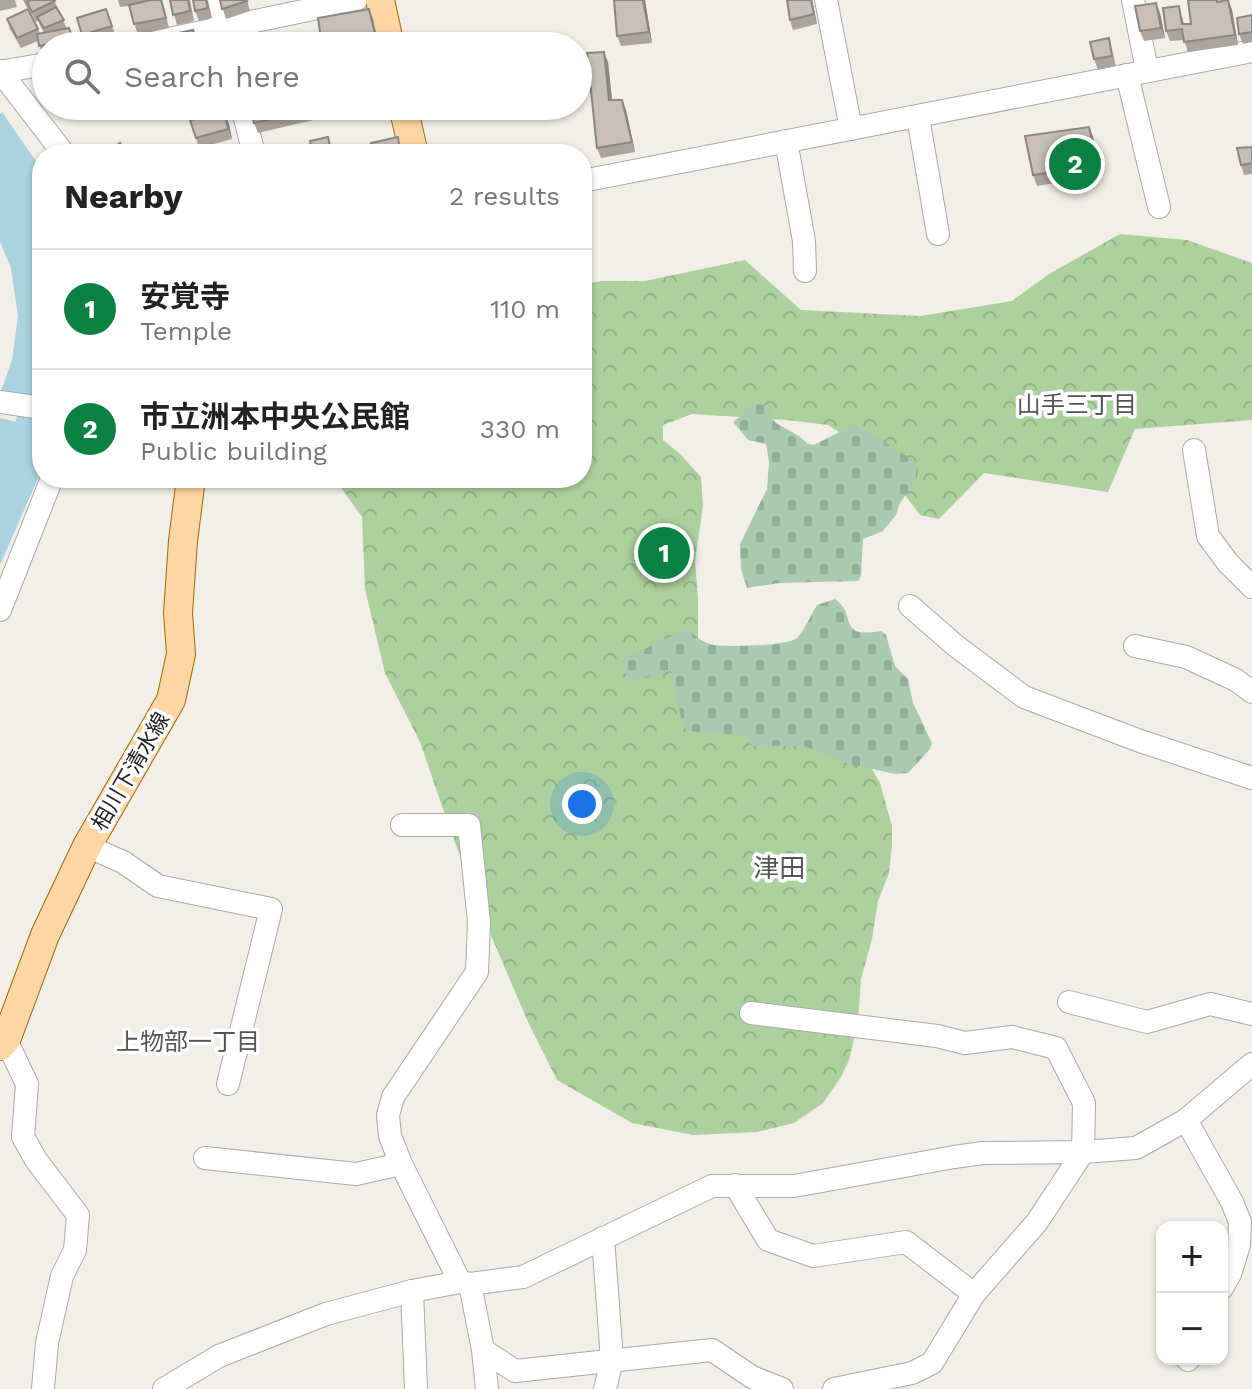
<!DOCTYPE html>
<html lang="en">
<head>
<meta charset="utf-8">
<style>
	:root { --surface:#fff; --page:#f6f6f6; --text:#222; --muted:#767676; --line:#e0e0e0; --accent:#0b8043 }
	body { margin:0; font-family:"Work Sans","Noto Sans JP",sans-serif; background:var(--page); color:var(--text) }
	.controls { position:absolute; right:24px; bottom:24px; display:grid; overflow:hidden; border-radius:16px; box-shadow:0 2px 6px #0004 }
	.controls button { width:72px; height:72px; display:grid; place-items:center; padding:0; border:0; border-bottom:2px solid var(--line); background:var(--surface); color:var(--text); font:40px sans-serif }
	.you { position:absolute; left:582px; top:804px; width:28px; height:28px; margin:-20px; border:6px solid #fff; border-radius:50%; background:#1a73e8; box-shadow:0 0 0 12px #1a73e833 }
	.badge { display:grid; place-items:center; width:52px; height:52px; border-radius:50%; background:var(--accent); color:#fff; font-size:26px; font-weight:700 }
	.pin { position:absolute; translate:-50% -50%; border:4px solid #fff; box-shadow:0 2px 8px #0006 }
	.list { margin:0; padding:0; list-style:none }
	h2 { display:flex; justify-content:space-between; align-items:center; height:104px; margin:0; padding:0 32px; font-size:34px }
	h2 small { font-size:26px; font-weight:400; color:var(--muted) }
	.list li { display:grid; grid-template-columns:52px 1fr auto; gap:24px; align-items:center; box-sizing:border-box; height:120px; padding:0 32px; border-top:2px solid var(--line) }
	.list b { display:block; font-size:30px; white-space:nowrap }
	.list p { margin:0; font-size:26px; white-space:nowrap; color:var(--muted) }
	.list em { font-size:26px; font-style:normal; color:var(--muted) }
	.icon { flex:none; width:44px; height:44px; fill:none; stroke:currentColor; stroke-width:2; stroke-linecap:round; stroke-linejoin:round }
	.map { position:relative; flex:none; width:1252px; height:1389px; overflow:hidden }
	.search { position:absolute; background:var(--surface); box-shadow:0 2px 6px #0004; left:32px; top:32px; width:560px; height:88px; display:flex; align-items:center; gap:20px; box-sizing:border-box; padding:0 28px; border-radius:44px; color:var(--muted); font-size:30px }
	.panel { position:absolute; background:var(--surface); box-shadow:0 2px 6px #0004; left:32px; top:144px; width:560px; height:344px; border-radius:32px }
	.map>svg:first-child { display:block }
</style>
</head>
<body>
<div class="map">
<svg width="1252" height="1389" viewBox="0 0 1252 1389">
	<defs>
		<pattern id="forest-crowns" width="20" height="18" patternUnits="userSpaceOnUse" patternTransform="scale(2)"><rect width="20" height="18" fill="#add19e"/><path d="M2 6a3 3 0 1 1 6 0M12 15a3 3 0 1 1 6 0" fill="none" stroke="#95b388"/></pattern>
		<pattern id="cemetery-stones" width="16" height="16" patternUnits="userSpaceOnUse" patternTransform="scale(2)"><rect width="16" height="16" fill="#aacbaf"/><path d="M2 7V4a2 2 0 0 1 4 0v3zM10 15v-3a2 2 0 0 1 4 0v3z" fill="#92ae96"/></pattern>
	</defs>
	<rect width="100%" height="100%" fill="#f2efe9"/>
	<path fill="url(#forest-crowns)" d="M1120,234L1187,240L1252,263V420L1135,429L1108,492L984,473L939,519L920,515L874,454L828,425L787,420L692,414L663,425V440L680,454L701,477L703,506L695,561L698,598V641L872,769L880,783L892,826V846L889,873L878,901L872,939L861,979L858,1022L849,1060L841,1077L823,1103L794,1123L757,1132L693,1135L632,1123L557,1080L528,1022L490,933L452,835L420,742L385,673L365,589L362,517L334,478H582V284L602,281H645L745,260L801,310L920,316L1012,301L1049,274Z"/>
	<g fill="url(#cemetery-stones)">
		<path d="M756,404L769,406L772,418L776,423L799,436L808,444L814,445L855,424L915,461L918,467L917,479L900,503L896,515L883,531L863,539L861,576L858,581L779,583L747,588L741,569L740,544L767,489L769,462L766,444L748,440L733,422Z"/>
		<path d="M835,599C858,615 836,639 881,631L886,635L895,666L908,679L913,703L932,743L930,749L908,773L895,774L850,764L804,746H752L744,736L690,731L684,728L682,722L671,671L630,682L621,660L687,629C696,636 703,643 714,645C728,647 787,646 797,638C803,633 812,613 817,605Z"/>
	</g>
	<g fill="#aad3df">
		<path d="M2,112L42,170V401L1,391L12,360L18,316L11,268L0,242V114Z"/>
		<path d="M0,418L42,428V469L0,565Z"/>
	</g>
	<g fill="none" stroke-linecap="round" stroke-linejoin="round">
		<path stroke="#aad3df" stroke-width="30" d="M0,499L28,431L42,389"/>
		<g stroke="#a9a9a9" stroke-width="24">
			<g id="minor">
				<path d="M216,0L227,46"/>
				<path d="M826,0L851,129"/>
				<path d="M1133,0L1147,70"/>
				<path d="M135,46L356,0"/>
				<path d="M0,71L64,154"/>
				<path d="M0,72L46,64"/>
				<path d="M1127,75L1159,207"/>
				<path d="M242,106L254,154"/>
				<path d="M918,117L938,234"/>
				<path d="M786,141L804,241L805,271"/>
				<path d="M582,181L1252,51"/>
				<path d="M0,402L42,408"/>
				<path d="M1194,450L1208,536L1228,563L1252,587"/>
				<path d="M910,606L956,646L1024,697L1140,741L1252,778"/>
				<path d="M0,610L52,478"/>
				<path d="M1135,646L1186,657L1236,680L1252,692"/>
				<path d="M402,825H469L479,922L477,972L393,1097L388,1115L390,1136L401,1164L460,1282"/>
				<path d="M87,846L123,862L158,886L271,909L228,1084"/>
				<path d="M1069,1002L1147,1022L1210,1004L1252,1014"/>
				<path d="M751,1013L937,1036L965,1043L1012,1037L1056,1048L1084,1103L1083,1152L1037,1222L974,1294L932,1363L912,1373L834,1389"/>
				<path d="M6,1040L27,1084L23,1137L36,1160L78,1215L75,1250L62,1276L47,1343L43,1389"/>
				<path d="M1186,1120L1232,1202L1240,1222L1239,1245L1230,1274L1222,1288"/>
				<path d="M205,1158L356,1174L401,1164"/>
				<path d="M735,1185L768,1240L813,1256L906,1242L974,1294"/>
				<path d="M603,1238L612,1360L605,1389"/>
				<path d="M470,1284L483,1350L515,1371L712,1350L752,1377L782,1389"/>
				<path d="M412,1291L416,1389"/>
				<path d="M483,1350L487,1389"/>
				<path d="M1188,1360V1359"/>
				<path d="M164,1389L219,1356L326,1314L412,1291L460,1282L470,1284L523,1277L712,1186H794L954,1157L983,1153L1083,1152L1136,1148L1186,1120L1252,1064"/>
			</g>
		</g>
		<g stroke="#a06b00" stroke-width="30">
			<g id="major">
				<path d="M380,0L390,46"/>
				<path d="M403,106L414,154"/>
				<path d="M0,1046L6,1040L45,935L87,846L171,700L181,654L178,613L183,541L191,478"/>
			</g>
		</g>
		<use href="#minor" stroke="#fff" stroke-width="22"/>
		<use href="#major" stroke="#fcd6a4" stroke-width="28"/>
	</g>
	<g fill="#aba49e">
		<path d="M0,0H15L17,7L0,11Z"/>
		<path d="M23,0H54L67,29L69,28L75,46H46V55L43,56L38,41L21,48L10,29L7,19L38,29L40,34L44,33L38,21L36,22L29,8H27Z"/>
		<path d="M118,0H162L169,28L138,35L129,6L120,7Z"/>
		<path d="M170,0H190L194,21L177,25Z"/>
		<path d="M208,0L212,18L199,21L195,11Z"/>
		<path d="M220,0H247L250,11L226,19Z"/>
		<path d="M614,0H645L652,43L621,46L617,36Z"/>
		<path d="M787,0H812L817,24L793,30L790,20Z"/>
		<path d="M1188,0H1217L1218,2L1228,0L1232,10L1238,45L1188,52L1184,40L1170,41L1166,31L1182,16L1184,24H1191Z"/>
		<path d="M106,9L116,37L86,45L77,18Z"/>
		<path d="M1160,13L1165,38L1144,41L1140,31Z"/>
		<path d="M1252,15V42L1243,44L1239,34Z"/>
		<path d="M1109,38L1116,66L1098,70L1094,59Z"/>
		<path d="M608,62L612,100H622L626,110L635,152L601,158L597,148Z"/>
		<path d="M46,68V86L42,82L38,71Z"/>
		<path d="M319,106L322,118L258,133L254,123Z"/>
		<path d="M190,120L229,124L232,139L199,148Z"/>
		<path d="M1089,127L1093,137L1101,175L1037,186L1033,175Z"/>
		<path d="M1252,147V174L1244,175L1241,165Z"/>
	</g>
	<g fill="#8b8681">
		<path d="M643,0H645L652,43L649,32Z"/>
		<path d="M811,0H812L817,24L814,14Z"/>
		<path d="M1228,0L1232,10L1238,45L1235,35Z"/>
		<path d="M1156,3L1160,13L1165,38L1161,28Z"/>
		<path d="M369,9L373,19L379,46H378Z"/>
		<path d="M604,52L608,62L613,110L609,100Z"/>
		<path d="M622,100L626,110L635,152L632,142Z"/>
		<path d="M225,114L229,124L232,139L228,129Z"/>
		<path d="M1089,127L1093,137L1101,175L1097,165Z"/>
	</g>
	<g fill="#c7bfb8" stroke="#8b8681" stroke-width="2">
		<path d="M31,0H54L55,1L32,12L27,2Z"/>
		<path d="M151,0H161L166,18L134,24L129,5Z"/>
		<path d="M170,0H188L190,11L173,15Z"/>
		<path d="M193,0H206L208,8L195,11Z"/>
		<path d="M220,0H246L247,1L222,9Z"/>
		<path d="M614,0H643L649,32L617,36Z"/>
		<path d="M787,0H811L814,14L790,20Z"/>
		<path d="M1188,0H1217V2L1228,0L1235,35L1184,42L1182,29L1166,31L1163,8L1179,6L1182,24H1191Z"/>
		<path d="M1156,3L1161,28L1140,31L1135,6Z"/>
		<path d="M56,7L64,20L44,28L37,17Z"/>
		<path d="M28,9L38,29L17,38L7,19Z"/>
		<path d="M106,9L112,26L82,35L77,18Z"/>
		<path d="M369,9L378,46H322L318,18Z"/>
		<path d="M1252,15V32L1239,34L1237,18Z"/>
		<path d="M69,28L73,40L39,46L37,34Z"/>
		<path d="M193,30L198,46H146L145,40Z"/>
		<path d="M1109,38L1112,56L1094,59L1090,42Z"/>
		<path d="M604,52L609,100H622L632,142L597,148L587,53Z"/>
		<path d="M46,68V80L38,71Z"/>
		<path d="M250,106H317L318,108L254,123Z"/>
		<path d="M225,114L228,129L196,138L190,120Z"/>
		<path d="M1089,127L1097,165L1033,175L1025,136Z"/>
		<path d="M328,137L332,154H312L310,141Z"/>
		<path d="M398,137L400,154H373L371,143Z"/>
		<path d="M120,143L125,154H103Z"/>
		<path d="M1252,147V163L1241,165L1237,148Z"/>
	</g>
	<g text-anchor="middle" stroke-width="7" stroke-linejoin="round" paint-order="stroke">
		<g font-size="22" fill="#222" stroke="#fff">
			<text transform="translate(130 771) rotate(-60)" y="8">相川下清水線</text>
		</g>
		<g font-size="24" fill="#555" stroke="#fff">
			<text x="1077" y="413">山手三丁目</text>
			<text x="188" y="1050">上物部一丁目</text>
		</g>
		<g font-size="26" fill="#555" stroke="#fff">
			<text x="779" y="877">津田</text>
		</g>
	</g>
</svg>
<div class="controls">
<button>+</button>
<button>−</button>
</div>
<div class="you"></div>
<div class="pin badge" style="left:664px;top:553px">1</div>
<div class="pin badge" style="left:1075px;top:164px">2</div>
<div class="search"><svg class="icon" aria-label="search" viewBox="0 0 24 24"><circle cx="10" cy="10" r="6"/><path d="M15 15l6 6"/></svg>Search here</div>
<section class="panel">
<h2>Nearby<small>2 results</small></h2>
<ul class="list">
<li><span class="badge">1</span><div><b>安覚寺</b><p>Temple</p></div><em>110 m</em></li>
<li><span class="badge">2</span><div><b>市立洲本中央公民館</b><p>Public building</p></div><em>330 m</em></li>
</ul>
</section>
</div>
</body>
</html>
